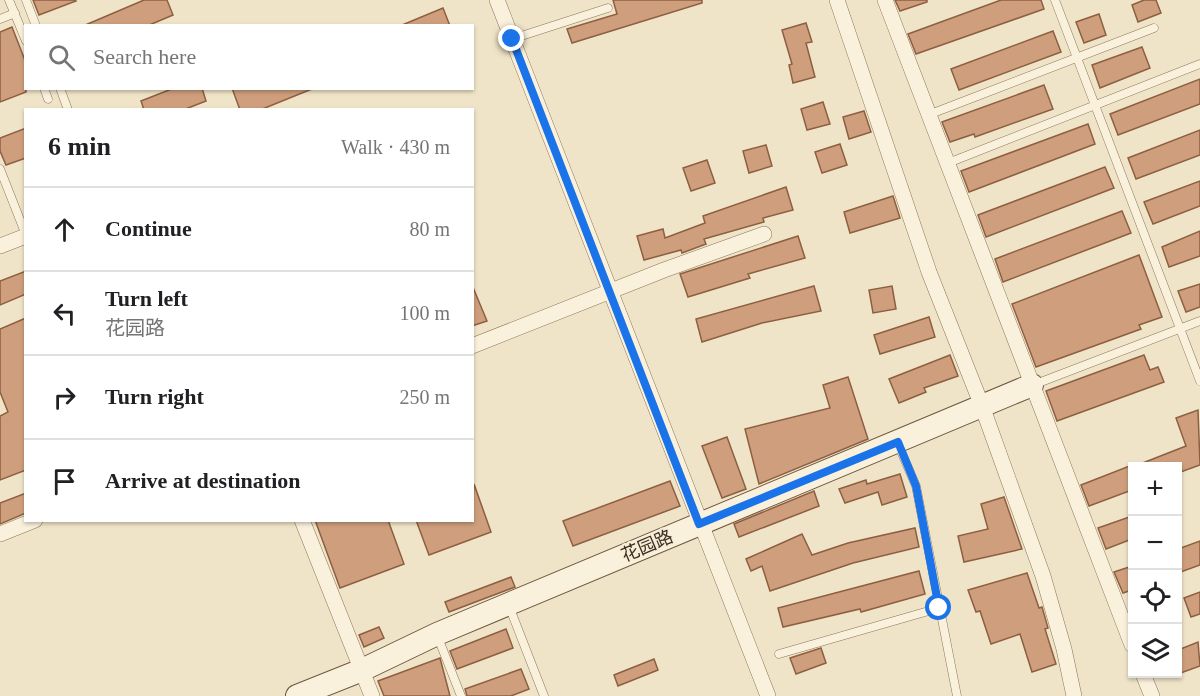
<!DOCTYPE html>
<html lang="en">
<head>
<meta charset="utf-8">
<style>
	:root { --surface:#fff; --page:#f2f2f2; --text:#202124; --muted:#757577; --line:#e0e0e0 }
	body { margin:0; font-family:"Times New Roman","Noto Sans SC",serif; background:var(--page); color:var(--text) }
	.controls { position:absolute; right:18px; bottom:18px; display:grid; overflow:hidden; border-radius:0px; box-shadow:0 2px 4px #0004 }
	.controls button { width:54px; height:54px; display:grid; place-items:center; padding:0; border:0; border-bottom:2px solid var(--line); background:var(--surface); color:var(--text); font:30px sans-serif }
	.stop { position:absolute; width:18px; height:18px; margin:-14px; border:4px solid #1a73e8; border-radius:50%; background:#fff }
	.stop.end { background:#1a73e8; border-color:#fff; box-shadow:0 2px 6px #0008 }
	.list { margin:0; padding:0; list-style:none }
	h2 { display:flex; justify-content:space-between; align-items:center; height:78px; margin:0; padding:0 24px; font-size:26px }
	h2 small { font-size:20px; font-weight:400; color:var(--muted) }
	.list li { display:grid; grid-template-columns:39px 1fr auto; gap:18px; align-items:center; box-sizing:border-box; height:84px; padding:0 24px; border-top:2px solid var(--line) }
	.list b { display:block; font-size:22px; white-space:nowrap }
	.list p { margin:0; font-size:20px; white-space:nowrap; color:var(--muted) }
	.list em { font-size:20px; font-style:normal; color:var(--muted) }
	.icon { flex:none; width:33px; height:33px; fill:none; stroke:currentColor; stroke-width:2; stroke-linecap:round; stroke-linejoin:round }
	.map { position:relative; flex:none; width:1200px; height:696px; overflow:hidden }
	.search { position:absolute; background:var(--surface); box-shadow:0 2px 4px #0004; left:24px; top:24px; width:450px; height:66px; display:flex; align-items:center; gap:15px; box-sizing:border-box; padding:0 21px; border-radius:0px; color:var(--muted); font-size:22px }
	.panel { position:absolute; background:var(--surface); box-shadow:0 2px 4px #0004; left:24px; top:108px; width:450px; height:414px; border-radius:0px }
	.map>svg:first-child { display:block }
</style>
</head>
<body>
<div class="map">
<svg width="1200" height="696" viewBox="0 0 1200 696">
	<rect width="100%" height="100%" fill="#f0e4c8"/>
	<g fill="#cf9f7d" stroke="#8d5f41" stroke-width="1.5">
		<path d="M33,0H75L76,1L39,15Z"/>
		<path d="M144,0H167L173,15L147,26H83Z"/>
		<path d="M613,0H702V3L572,43L567,29L617,14Z"/>
		<path d="M895,0H927V2L900,11Z"/>
		<path d="M1001,0H1041L1044,9L916,54L908,34Z"/>
		<path d="M1144,0H1156L1161,13L1138,22L1132,5Z"/>
		<path d="M443,8L450,26H402V25Z"/>
		<path d="M1099,14L1106,35L1084,43L1076,22Z"/>
		<path d="M806,23L812,42L806,43L815,77L793,83L789,65L792,64L782,30Z"/>
		<path d="M12,27L26,63V92L0,102V32Z"/>
		<path d="M1053,31L1061,52L959,90L951,69Z"/>
		<path d="M1142,47L1150,68L1100,88L1092,65Z"/>
		<path d="M1200,79V104L1118,135L1110,114Z"/>
		<path d="M1044,85L1053,109L975,137L974,134L950,142L942,122Z"/>
		<path d="M174,88H202L206,101L183,110H144L141,101Z"/>
		<path d="M232,88H312V89L260,110H240Z"/>
		<path d="M823,102L830,124L807,130L801,109Z"/>
		<path d="M864,111L871,132L849,139L843,117Z"/>
		<path d="M1088,124L1095,144L969,192L961,171Z"/>
		<path d="M26,128V158L6,165L0,151V138Z"/>
		<path d="M1200,130V155L1136,179L1128,158Z"/>
		<path d="M840,144L847,165L822,173L815,152Z"/>
		<path d="M766,145L772,166L749,173L743,151Z"/>
		<path d="M707,160L715,183L691,191L683,168Z"/>
		<path d="M1105,167L1114,188L986,237L978,215Z"/>
		<path d="M1200,181V206L1153,224L1144,202Z"/>
		<path d="M786,187L793,210L763,218L764,222L704,239L706,244L682,253L681,250L644,260L637,236L663,229L665,238L705,223L703,216Z"/>
		<path d="M893,196L900,218L850,233L844,212Z"/>
		<path d="M1122,211L1131,233L1003,282L995,259Z"/>
		<path d="M1200,231V256L1169,267L1162,247Z"/>
		<path d="M798,236L805,258L748,274L750,278L688,297L680,274Z"/>
		<path d="M1139,255L1162,317L1139,325L1141,329L1036,367L1012,304Z"/>
		<path d="M26,271V294L0,305V281Z"/>
		<path d="M1200,284V307L1186,312L1178,291Z"/>
		<path d="M472,285L487,321L472,326Z"/>
		<path d="M814,286L821,311L762,323L702,342L696,319Z"/>
		<path d="M892,286L896,309L873,313L869,290Z"/>
		<path d="M929,317L935,337L880,354L874,335Z"/>
		<path d="M26,318V470L0,480V416L8,412L0,392V329Z"/>
		<path d="M950,355L958,376L924,388L926,392L899,403L889,379Z"/>
		<path d="M1144,355L1150,370L1158,367L1164,382L1057,421L1046,391Z"/>
		<path d="M848,377L868,439L759,484L745,429L830,408L823,385Z"/>
		<path d="M1198,410L1200,465L1178,473V466H1135L1186,446L1176,418Z"/>
		<path d="M727,437L746,489L722,498L702,446Z"/>
		<path d="M1132,465V490L1089,506L1081,485Z"/>
		<path d="M900,474L907,497L882,505L878,492L845,503L839,489L866,480L867,484Z"/>
		<path d="M670,481L680,506L573,546L563,521Z"/>
		<path d="M474,484L491,532L429,555L416,520H472Z"/>
		<path d="M814,491L819,506L739,537L734,524Z"/>
		<path d="M26,493V513L0,524V503Z"/>
		<path d="M1004,497L1022,549L964,562L958,536L988,529L981,504Z"/>
		<path d="M1132,516V539L1106,549L1098,528Z"/>
		<path d="M315,520H388L404,564L340,588Z"/>
		<path d="M915,528L919,547L853,563L770,591L762,566L751,571L746,559L802,534L812,555L848,543Z"/>
		<path d="M1200,541V565L1178,573V549Z"/>
		<path d="M1132,566V590L1123,593L1114,572Z"/>
		<path d="M919,571L925,594L861,612L860,609L783,627L778,608Z"/>
		<path d="M1027,573L1039,608L1042,607L1048,628L1045,629L1056,664L1032,672L1020,634L991,644L980,611L976,612L968,590Z"/>
		<path d="M511,577L515,587L449,612L445,602Z"/>
		<path d="M1200,592V614L1191,617L1184,598Z"/>
		<path d="M379,627L384,638L364,647L359,635Z"/>
		<path d="M506,629L513,648L457,669L450,651Z"/>
		<path d="M1198,642L1200,666L1178,674V650Z"/>
		<path d="M821,648L826,663L796,674L790,658Z"/>
		<path d="M440,658L450,696H384L378,681Z"/>
		<path d="M654,659L658,670L618,686L614,675Z"/>
		<path d="M521,669L529,689L511,696H467L465,689Z"/>
	</g>
	<g fill="none" stroke-linecap="round" stroke-linejoin="round">
		<g stroke="#8d765c" stroke-width="9">
			<g id="lane">
				<path d="M9,0L26,41"/>
				<path d="M26,0L36,26"/>
				<path d="M1055,0L1200,381"/>
				<path d="M0,19L15,13"/>
				<path d="M512,39L608,8"/>
				<path d="M44,88L48,99"/>
				<path d="M60,88L68,110"/>
				<path d="M928,115L1154,28"/>
				<path d="M948,163L1200,64"/>
				<path d="M0,169L26,235"/>
				<path d="M1033,385L1200,321"/>
				<path d="M898,444L916,486L957,696"/>
				<path d="M509,606L544,696"/>
				<path d="M437,635L461,696"/>
				<path d="M779,654L939,608"/>
			</g>
		</g>
		<g stroke="#8d765c" stroke-width="16">
			<g id="street">
				<path d="M497,0L768,696"/>
				<path d="M837,0L929,272L982,406L1043,576L1064,649L1074,696"/>
				<path d="M885,0L1132,645"/>
				<path d="M0,246L26,236"/>
				<path d="M472,346L664,270L764,234"/>
				<path d="M302,520L372,696"/>
				<path d="M0,534L35,520"/>
				<path d="M1143,674L1152,696"/>
			</g>
		</g>
		<g stroke="#6f573f" stroke-width="24">
			<path id="secondary" d="M297,696L362,670L437,634L1032,385"/>
		</g>
		<use href="#lane" stroke="#faf1dc" stroke-width="8"/>
		<use href="#street" stroke="#faf1dc" stroke-width="15"/>
		<use href="#secondary" stroke="#faf1dc" stroke-width="22"/>
	</g>
	<g fill="none" stroke-linecap="round" stroke-linejoin="round">
		<path stroke="#1a73e8" stroke-width="8" d="M512,39L699,524L898,442L916,486L939,608"/>
	</g>
	<g text-anchor="middle" stroke-width="4.5" stroke-linejoin="round" paint-order="stroke">
		<g font-size="18" fill="#3d2e20" stroke="#f7eed8">
			<text transform="translate(647 546) rotate(-23)" y="6">花园路</text>
		</g>
	</g>
</svg>
<div class="controls">
<button>+</button>
<button>−</button>
<button><svg class="icon" aria-label="locate" viewBox="0 0 24 24"><circle cx="12" cy="12" r="6"/><path d="M12 2v4M12 18v4M2 12h4M18 12h4"/></svg></button>
<button><svg class="icon" aria-label="layers" viewBox="0 0 24 24"><path d="M12 4l9 5-9 5-9-5zM3 14l9 5 9-5"/></svg></button>
</div>
<div class="stop" style="left:939px;top:608px"></div>
<div class="stop end" style="left:512px;top:39px"></div>
<div class="search"><svg class="icon" aria-label="search" viewBox="0 0 24 24"><circle cx="10" cy="10" r="6"/><path d="M15 15l6 6"/></svg>Search here</div>
<section class="panel">
<h2>6 min<small>Walk · 430 m</small></h2>
<ul class="list">
<li><svg class="icon" aria-label="ahead" viewBox="0 0 24 24"><path d="M12 20V5M6 11l6-6 6 6"/></svg><div><b>Continue</b></div><em>80 m</em></li>
<li><svg class="icon" aria-label="left" viewBox="0 0 24 24"><path d="M17 20v-9H6M10 6l-5 5 5 5"/></svg><div><b>Turn left</b><p>花园路</p></div><em>100 m</em></li>
<li><svg class="icon" aria-label="right" viewBox="0 0 24 24"><path d="M7 20v-9h11M14 6l5 5-5 5"/></svg><div><b>Turn right</b></div><em>250 m</em></li>
<li><svg class="icon" aria-label="arrive" viewBox="0 0 24 24"><path d="M6 21V4h12l-3 4 3 4H6"/></svg><div><b>Arrive at destination</b></div></li>
</ul>
</section>
</div>
</body>
</html>
